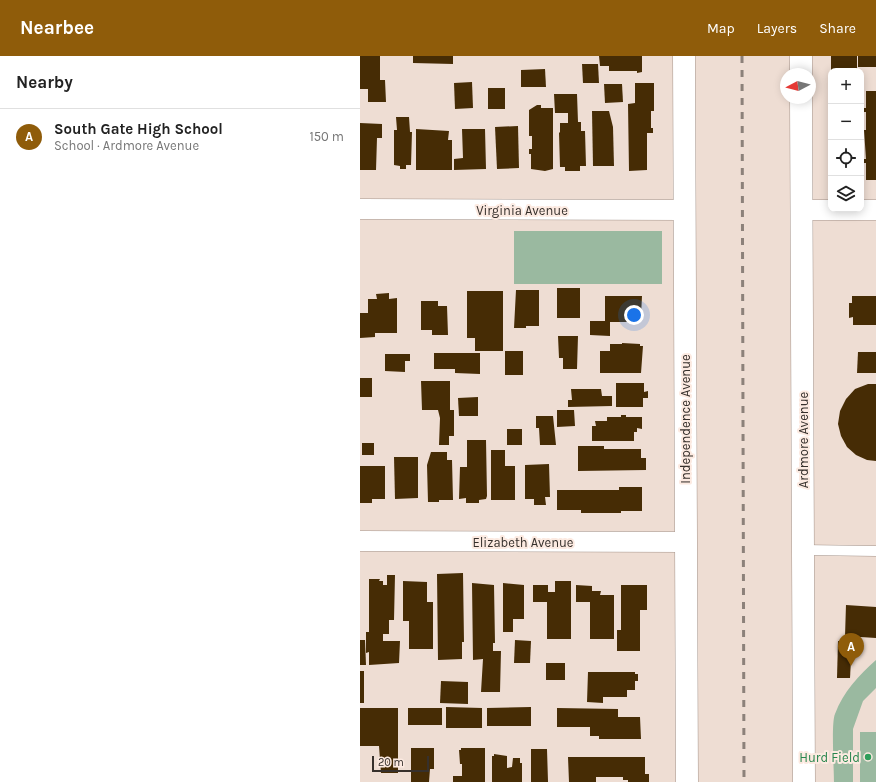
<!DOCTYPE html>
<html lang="en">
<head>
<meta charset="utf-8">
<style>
	:root { --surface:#fff; --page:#f6f6f6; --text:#222; --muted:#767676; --line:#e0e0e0; --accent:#8f5c0a }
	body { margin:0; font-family:Karla,sans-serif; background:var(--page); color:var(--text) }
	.controls { position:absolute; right:12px; top:12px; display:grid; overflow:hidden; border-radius:8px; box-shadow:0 2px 10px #0003 }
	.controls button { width:36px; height:36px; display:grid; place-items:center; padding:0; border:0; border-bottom:1px solid var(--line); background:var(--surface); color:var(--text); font:20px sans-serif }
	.compass { position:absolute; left:420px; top:12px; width:36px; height:36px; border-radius:50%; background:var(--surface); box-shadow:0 2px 10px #0003; rotate:263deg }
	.scale { position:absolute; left:12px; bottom:10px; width:57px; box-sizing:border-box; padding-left:4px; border:2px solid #36302c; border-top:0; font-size:11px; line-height:14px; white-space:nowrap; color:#36302c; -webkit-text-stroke:3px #fceae1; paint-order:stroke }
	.you { position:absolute; left:274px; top:259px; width:14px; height:14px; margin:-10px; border:3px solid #fff; border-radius:50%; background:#1a73e8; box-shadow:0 0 0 6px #1a73e833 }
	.badge { display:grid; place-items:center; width:26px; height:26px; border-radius:50%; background:var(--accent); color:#fff; font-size:13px; font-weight:700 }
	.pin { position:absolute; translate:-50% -33px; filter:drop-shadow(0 1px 2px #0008) }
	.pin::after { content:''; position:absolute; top:21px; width:14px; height:12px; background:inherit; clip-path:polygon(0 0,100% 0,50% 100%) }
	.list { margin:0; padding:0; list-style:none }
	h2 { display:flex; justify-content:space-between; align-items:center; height:52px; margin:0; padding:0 16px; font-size:17px }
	h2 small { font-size:13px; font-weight:400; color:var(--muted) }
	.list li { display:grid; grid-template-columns:26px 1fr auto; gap:12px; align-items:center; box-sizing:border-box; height:56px; padding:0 16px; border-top:1px solid var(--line) }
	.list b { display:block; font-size:15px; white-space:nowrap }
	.list p { margin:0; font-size:13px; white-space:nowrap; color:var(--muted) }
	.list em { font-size:13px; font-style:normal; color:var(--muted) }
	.icon { flex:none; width:22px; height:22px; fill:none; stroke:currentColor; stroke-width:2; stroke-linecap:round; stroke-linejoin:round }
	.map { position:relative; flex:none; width:516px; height:726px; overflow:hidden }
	header { display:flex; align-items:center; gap:24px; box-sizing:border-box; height:56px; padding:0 20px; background:var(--accent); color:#fff }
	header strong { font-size:19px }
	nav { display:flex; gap:22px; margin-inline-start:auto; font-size:14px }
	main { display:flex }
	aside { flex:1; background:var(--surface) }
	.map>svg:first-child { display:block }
</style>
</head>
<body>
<header>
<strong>Nearbee</strong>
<nav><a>Map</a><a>Layers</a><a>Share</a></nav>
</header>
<main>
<aside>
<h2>Nearby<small></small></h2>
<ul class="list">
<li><span class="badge">A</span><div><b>South Gate High School</b><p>School · Ardmore Avenue</p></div><em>150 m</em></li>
</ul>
</aside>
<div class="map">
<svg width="516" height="726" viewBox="0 0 516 726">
	<rect width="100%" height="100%" fill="#eeddd3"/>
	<g fill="#9ab9a0">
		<rect x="154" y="175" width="148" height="53"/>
		<path d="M516,604V632L503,645L493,673V726H474C474,713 471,667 475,658C483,636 499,619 516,604Z"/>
		<rect x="500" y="676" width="16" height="50"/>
	</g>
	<g fill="#462c05">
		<path d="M0,0H20V24H25L26,46H8V33H0Z"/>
		<path d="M53,0H93V8L53,7Z"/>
		<path d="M239,0H282V16L277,17V15H249V10H240Z"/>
		<rect x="471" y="0" width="26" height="15"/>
		<rect x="498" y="0" width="18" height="11"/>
		<path d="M222,8H238L239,27H223Z"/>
		<path d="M185,13L186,31H161V14Z"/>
		<path d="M112,26L113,52L95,53L94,27Z"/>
		<path d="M275,27H294V55H291V72H293V77H287V114L269,115L268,48L275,47Z"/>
		<path d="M244,28H262L263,46L245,47Z"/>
		<rect x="128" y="32" width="17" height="21"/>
		<path d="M506,35H516V124H506V107H504V103H506L504,74H506V56H504V52H506Z"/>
		<path d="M194,38H217L218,66H221V75H225L226,110H220V115H205V111H200L199,77L200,76V67H208V57H195Z"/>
		<path d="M177,49H181V52H193V113L185,115L171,113V98H169V93H172V80H169V54Z"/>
		<path d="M232,55H249L253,71L254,110H233Z"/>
		<path d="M36,61H49L50,76H52L51,109H46V113H40V110L34,109V74H37Z"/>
		<path d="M0,67L22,68V82H17L16,114H0Z"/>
		<path d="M158,70L159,112L137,113L135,71Z"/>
		<path d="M56,73L89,75L88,84H92V114H56Z"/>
		<path d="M102,73H125L126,113L94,114V103L103,102Z"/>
		<rect x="197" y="232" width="23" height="30"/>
		<path d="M156,234H179V270H166V272H154Z"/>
		<path d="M107,235H143V295H115V282H107Z"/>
		<path d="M29,237V243L37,242V277H15V281L0,282V257H8V243H17L16,238Z"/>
		<path d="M245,240H282L281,260H277V266H250V280L230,279V265H245Z"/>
		<path d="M492,240H516V269H493V261L489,262V247H492Z"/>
		<path d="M61,245H78V250H87L88,279H72V274H61Z"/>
		<path d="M198,280H218L217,313H203V302H199Z"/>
		<path d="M262,287L280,288V290H283L281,317H240V295H250V288H262Z"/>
		<rect x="145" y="295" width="18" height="24"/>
		<path d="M498,296H516V317H497Z"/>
		<path d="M74,297H120V318L95,317V313H74Z"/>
		<path d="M25,298H50V305H45V316L25,315Z"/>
		<rect x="0" y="322" width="12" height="19"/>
		<path d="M61,325H90V354H94V380H89V389H79L80,362L78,354H62Z"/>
		<path d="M256,327H284V336L288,335V342H283V351H256Z"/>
		<path d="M508,328H516V405L507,404L496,399L487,391L481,380L478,368L480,355L486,343L495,333Z"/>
		<path d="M211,333H241L242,340H252V350L208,351V344H212Z"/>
		<path d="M118,341V360H99L98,342Z"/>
		<path d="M197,354H214L215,370L197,371Z"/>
		<path d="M261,359H266V361H282V373L277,372V376H274V385H232V370H236L235,365H247V361H261Z"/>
		<path d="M176,360H193L196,389H180L179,372H176Z"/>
		<rect x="147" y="373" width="15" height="16"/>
		<path d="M107,384H126L127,440L126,443L119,444V447H106V442L99,443L100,411H107Z"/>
		<rect x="2" y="387" width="12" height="12"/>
		<path d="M218,390H244V393H281V402H286V414L218,415Z"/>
		<path d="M131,394H145V410H155V444H131Z"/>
		<path d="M71,396H87V404H92L93,444H79V446H68L67,409Z"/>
		<path d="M34,401H58V442L35,443Z"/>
		<path d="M189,408L190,441H185L186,449H174V443H165V409Z"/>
		<path d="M0,410H25V443H12V447H0Z"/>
		<path d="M259,431H282V455H261V457H221V454H197V434H259Z"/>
		<path d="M103,517L104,586H102V603L78,604L77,518Z"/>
		<path d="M27,519H35L34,564H29V578H23V585H40L39,607L9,609V596L6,597V576H9V523H20L19,525H23V529H27Z"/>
		<path d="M43,525L67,526V546H73V593H49V565H43Z"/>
		<path d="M195,525H211V583H187V546H173V529H188V536H195Z"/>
		<path d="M112,527L134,529L135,587H133V595H141L140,636H121L123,603L113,604Z"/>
		<path d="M143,527L164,529V563H153V576H143Z"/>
		<path d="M216,529L232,530V535H241L240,539H254V583H230V546H216Z"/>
		<path d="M261,529H287V554H280V595H257V574H261Z"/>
		<path d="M486,549L516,551V582L485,580Z"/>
		<path d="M0,584H5L6,609H0Z"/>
		<path d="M155,584L171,585L170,607H154Z"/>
		<path d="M478,585L492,586L490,622H477Z"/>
		<rect x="186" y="607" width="19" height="17"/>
		<rect x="0" y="615" width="4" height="32"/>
		<path d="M228,616H275V618H278V625H275V634H267V641H243V647L227,646Z"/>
		<path d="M81,625L108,626V648L80,647Z"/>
		<path d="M86,651L122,652V672H86Z"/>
		<path d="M171,651V670H127V652Z"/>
		<path d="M0,652H38V717H21L19,690H0Z"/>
		<rect x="48" y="652" width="34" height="17"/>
		<path d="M197,652L258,653V661H280L281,683H239V680H230V671H197Z"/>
		<path d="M51,692H74V713H70L69,726H51Z"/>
		<path d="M101,692H125V726H93V720H102V708H100L99,694H101Z"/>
		<path d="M171,693H187L188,726H171Z"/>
		<path d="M134,698L147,700V712L152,711L153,702H160V707H162V726H132V700H134Z"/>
		<path d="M208,701H285V718H289V726H268V724H263V721H236V726H209Z"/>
	</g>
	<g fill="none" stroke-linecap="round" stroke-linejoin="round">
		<g stroke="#a4948b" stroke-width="11">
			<path id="lane" d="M443,494L516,495"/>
		</g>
		<g stroke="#a4948b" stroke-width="21">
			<g id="street">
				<path d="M0,153L324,154"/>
				<path d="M442,154H516"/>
				<path d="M0,485L326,486"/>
			</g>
		</g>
		<g stroke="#a4948b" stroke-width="23">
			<g id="secondary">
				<path d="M324,0L327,726"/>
				<path d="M441,0V18"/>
				<path d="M441,42L444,726"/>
			</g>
		</g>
		<use href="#lane" stroke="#fff" stroke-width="10"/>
		<use href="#street" stroke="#fff" stroke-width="20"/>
		<use href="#secondary" stroke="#fff" stroke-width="22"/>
		<path stroke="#8c817a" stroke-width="3" stroke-dasharray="7 7" stroke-linecap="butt" d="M382,0L384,726"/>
	</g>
	<circle fill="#2e9e5b" stroke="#fceae1" stroke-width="1.5" cx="508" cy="701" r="4"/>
	<g text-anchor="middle" stroke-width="4" stroke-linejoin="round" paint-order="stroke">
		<g font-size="13" fill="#36302c" stroke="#fceae1">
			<text x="162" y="159">Virginia Avenue</text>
			<text transform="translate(325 363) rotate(-90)" y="5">Independence Avenue</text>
			<text transform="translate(443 384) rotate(-90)" y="5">Ardmore Avenue</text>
			<text x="163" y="491">Elizabeth Avenue</text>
		</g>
		<g font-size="13" fill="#27864d" stroke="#fceae1" text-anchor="end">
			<text x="500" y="706">Hurd Field</text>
		</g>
	</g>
</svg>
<div class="controls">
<button>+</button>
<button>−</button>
<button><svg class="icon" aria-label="locate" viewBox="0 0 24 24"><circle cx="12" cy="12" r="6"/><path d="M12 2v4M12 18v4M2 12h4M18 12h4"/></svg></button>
<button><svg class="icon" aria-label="layers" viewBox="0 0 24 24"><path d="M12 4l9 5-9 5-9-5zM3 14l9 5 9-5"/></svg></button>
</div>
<svg class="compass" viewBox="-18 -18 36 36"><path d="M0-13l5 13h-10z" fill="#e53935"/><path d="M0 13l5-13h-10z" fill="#767676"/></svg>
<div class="scale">20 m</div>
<div class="you"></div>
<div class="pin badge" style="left:491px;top:610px">A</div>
</div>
</main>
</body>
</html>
